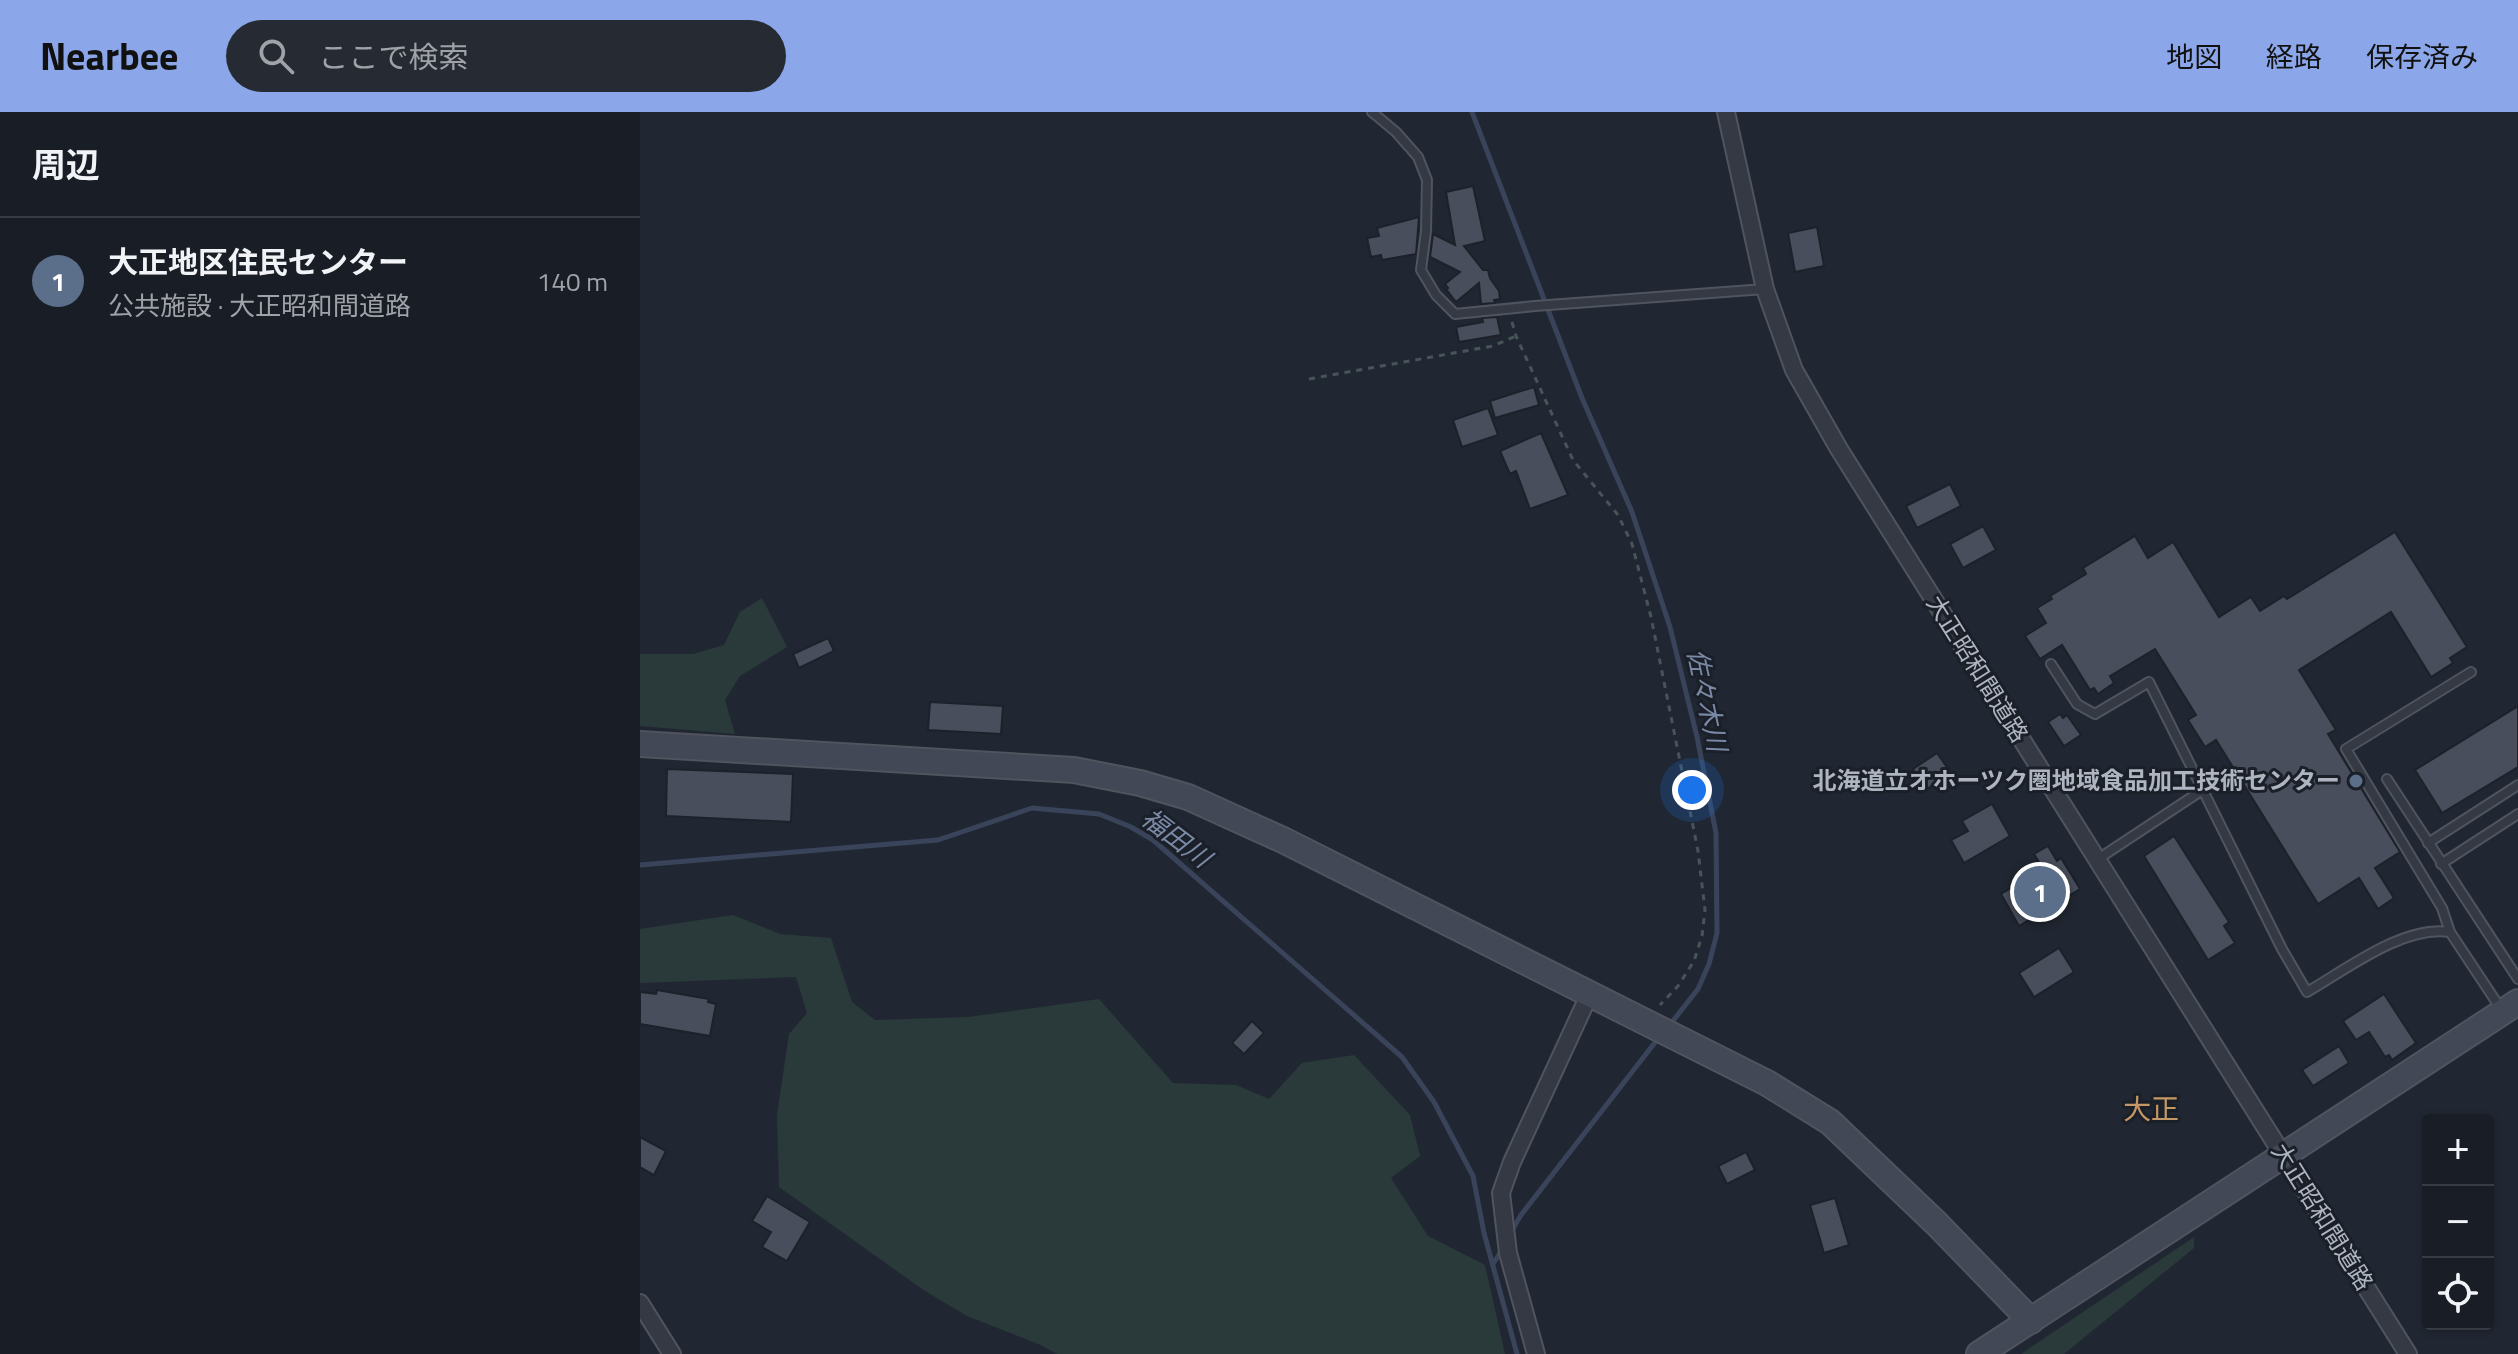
<!DOCTYPE html>
<html lang="ja">
<head>
<meta charset="utf-8">
<style>
	:root { --surface:#191d26; --page:#262a32; --text:#f1f3f6; --muted:#9fa2a7; --line:#373b43; --accent:#8ba7e9 }
	body { margin:0; font-family:"Titillium Web","Noto Sans JP",sans-serif; background:var(--page); color:var(--text) }
	.controls { position:absolute; right:24px; bottom:24px; display:grid; overflow:hidden; border-radius:8px; box-shadow:0 2px 6px #0004 }
	.controls button { width:72px; height:72px; display:grid; place-items:center; padding:0; border:0; border-bottom:2px solid var(--line); background:var(--surface); color:var(--text); font:40px sans-serif }
	.you { position:absolute; left:1052px; top:678px; width:28px; height:28px; margin:-20px; border:6px solid #fff; border-radius:50%; background:#1a73e8; box-shadow:0 0 0 12px #1a73e833 }
	.badge { display:grid; place-items:center; width:52px; height:52px; border-radius:50%; background:var(--accent); color:#fff; font-size:26px; font-weight:700 }
	.pin { position:absolute; translate:-50% -50%; border:4px solid #fff; box-shadow:0 2px 8px #0006 }
	.list { margin:0; padding:0; list-style:none }
	h2 { display:flex; justify-content:space-between; align-items:center; height:104px; margin:0; padding:0 32px; font-size:34px }
	h2 small { font-size:26px; font-weight:400; color:var(--muted) }
	.list li { display:grid; grid-template-columns:52px 1fr auto; gap:24px; align-items:center; box-sizing:border-box; height:128px; padding:0 32px; border-top:2px solid var(--line) }
	.list b { display:block; font-size:30px; white-space:nowrap }
	.list p { margin:0; font-size:26px; white-space:nowrap; color:var(--muted) }
	.list em { font-size:26px; font-style:normal; color:var(--muted) }
	.icon { flex:none; width:44px; height:44px; fill:none; stroke:currentColor; stroke-width:2; stroke-linecap:round; stroke-linejoin:round }
	.map { position:relative; flex:none; width:1878px; height:1242px; overflow:hidden }
	header { display:flex; align-items:center; gap:48px; box-sizing:border-box; height:112px; padding:0 40px; background:var(--accent); color:#111 }
	header strong { font-size:38px }
	nav { display:flex; gap:44px; margin-inline-start:auto; font-size:28px }
	.search { width:560px; height:72px; background:var(--page); display:flex; align-items:center; gap:20px; box-sizing:border-box; padding:0 28px; border-radius:44px; color:var(--muted); font-size:30px }
	main { display:flex }
	aside { flex:1; background:var(--surface) }
	.map>svg:first-child { display:block }
</style>
</head>
<body>
<header>
<strong>Nearbee</strong>
<div class="search"><svg class="icon" aria-label="search" viewBox="0 0 24 24"><circle cx="10" cy="10" r="6"/><path d="M15 15l6 6"/></svg>ここで検索</div>
<nav><a>地図</a><a>経路</a><a>保存済み</a></nav>
</header>
<main>
<aside>
<h2>周辺<small></small></h2>
<ul class="list">
<li><span class="badge" style="background:#5c6f8a">1</span><div><b>大正地区住民センター</b><p>公共施設 · 大正昭和間道路</p></div><em>140 m</em></li>
</ul>
</aside>
<div class="map">
<svg width="1878" height="1242" viewBox="0 0 1878 1242">
	<rect width="100%" height="100%" fill="#212732"/>
	<g fill="#2a393a">
		<path d="M122,486L147,535L100,564L85,588L95,622L0,614V542H53L84,533L100,500Z"/>
		<path d="M93,803L140,822L191,826L212,890L235,908L328,905L459,887L533,971L596,973L629,987L662,951L714,943L770,1003L780,1044L751,1066L788,1124L845,1153L865,1242H417L401,1233L327,1204L282,1177L139,1075L137,1003L149,922L167,901L156,865L0,871V817Z"/>
		<path d="M1554,1125V1136L1424,1242H1381Z"/>
	</g>
	<g fill="none" stroke-linecap="round" stroke-linejoin="round">
		<g stroke="#39445a" stroke-width="5">
			<path d="M832,0L942,286L992,400L1030,515L1057,625L1076,721L1077,821L1069,852L1058,877L1029,914"/>
			<path d="M0,753L298,728L392,696L459,702L491,715L513,728L762,945L794,990L833,1064L844,1121L877,1242"/>
			<path d="M871,1120L881,1103L1020,924"/>
			<path d="M853,1152L863,1136"/>
		</g>
	</g>
	<g fill="#484e5c" stroke="#1c212a" stroke-width="2">
		<path d="M833,74L845,129L824,134L843,158H848L850,166L859,179L860,187L854,188L855,191L841,192L839,171L816,190L806,177L808,176L805,172L820,160L790,145L793,122L815,133L806,80Z"/>
		<path d="M779,105L776,142L742,148L741,143L731,145L727,126L739,124L737,116Z"/>
		<path d="M1177,115L1184,154L1155,160L1148,121Z"/>
		<path d="M857,205L861,223L819,230L816,215L843,210L842,206Z"/>
		<path d="M894,275L899,293L855,306L850,289Z"/>
		<path d="M848,296L858,323L822,335L813,308Z"/>
		<path d="M901,321L928,383L890,397L876,359L870,362L860,339Z"/>
		<path d="M1310,372L1321,394L1277,416L1266,394Z"/>
		<path d="M1343,414L1356,438L1323,456L1310,432Z"/>
		<path d="M1755,420L1827,535L1810,546L1813,551L1791,565L1751,500L1659,558L1696,618L1688,622L1760,740L1735,756L1754,786L1738,797L1719,766L1678,792L1576,628L1565,635L1548,608L1556,603L1515,537L1470,564L1474,571L1458,582L1454,576L1450,578L1422,533L1400,547L1385,524L1406,511L1397,496L1412,487L1410,484L1446,462L1443,456L1495,424L1508,446L1533,430L1579,505L1611,485L1620,499L1644,484L1647,487Z"/>
		<path d="M188,526L194,539L159,556L153,542Z"/>
		<path d="M290,590L363,594L361,622L288,618Z"/>
		<path d="M1878,594V655L1802,701L1775,658Z"/>
		<path d="M1420,602L1423,606L1427,603L1441,623L1424,634L1408,610Z"/>
		<path d="M1297,641L1311,661L1287,677L1273,657Z"/>
		<path d="M27,657L153,662L151,710L26,704Z"/>
		<path d="M1352,692L1370,724L1324,751L1311,728L1328,719L1322,709Z"/>
		<path d="M1534,724L1589,810L1584,814L1595,831L1568,848L1504,744Z"/>
		<path d="M1408,734L1417,749L1421,746L1440,777L1379,814L1361,782L1403,757L1394,742Z"/>
		<path d="M1419,836L1434,860L1394,885L1379,861Z"/>
		<path d="M17,878L69,887L68,890L76,892L70,924L0,912V880L16,882Z"/>
		<path d="M1744,882L1776,931L1752,948L1749,943L1745,945L1729,920L1716,928L1703,909Z"/>
		<path d="M612,909L624,921L604,942L592,931Z"/>
		<path d="M1699,934L1709,951L1673,974L1662,958Z"/>
		<path d="M0,1025L26,1039L14,1063L0,1055Z"/>
		<path d="M1106,1040L1115,1058L1087,1072L1078,1054Z"/>
		<path d="M127,1084L170,1110L147,1149L122,1135L131,1120L112,1109Z"/>
		<path d="M1195,1086L1209,1133L1184,1141L1170,1093Z"/>
	</g>
	<g fill="none" stroke-linecap="round" stroke-linejoin="round">
		<g stroke="#4f545e" stroke-width="12">
			<g id="lane">
				<path d="M732,0L756,20L778,45L787,68L786,119L781,158L796,183L815,202L895,194L1125,177"/>
				<path d="M1411,552L1437,592L1455,602L1509,570L1642,837L1667,880C1707,857 1763,813 1810,820"/>
				<path d="M1831,560L1706,637L1802,796L1810,820L1861,897"/>
				<path d="M1747,667L1878,867"/>
				<path d="M1788,731L1878,673"/>
				<path d="M1458,747L1564,677"/>
				<path d="M1801,752L1878,702"/>
			</g>
		</g>
		<g stroke="#4f545e" stroke-width="20">
			<g id="street">
				<path d="M1086,0L1125,177L1154,258L1199,337L1768,1242"/>
				<path d="M0,1191L32,1242"/>
				<path d="M896,1242L868,1141L861,1081L872,1050L950,881"/>
			</g>
		</g>
		<g stroke="#4f545e" stroke-width="28">
			<g id="secondary">
				<path d="M0,632L434,658L500,671L548,685L643,728L1127,971L1190,1010L1297,1112L1391,1209"/>
				<path d="M1339,1242L1878,890"/>
			</g>
		</g>
		<g stroke="#475558" stroke-width="3" stroke-dasharray="6 6" stroke-linecap="butt">
			<path d="M872,210L876,224L933,348L978,403L992,432L1011,505L1058,739L1065,798L1062,824L1054,849L1038,874L1020,893"/>
			<path d="M669,267L853,234L876,224"/>
		</g>
		<use href="#lane" stroke="#343943" stroke-width="8"/>
		<use href="#street" stroke="#343943" stroke-width="16"/>
		<use href="#secondary" stroke="#434856" stroke-width="24"/>
	</g>
	<circle fill="#5c6f8a" stroke="#1a1f28" stroke-width="3" cx="1716" cy="669" r="8"/>
	<g text-anchor="middle" stroke-width="6" stroke-linejoin="round" paint-order="stroke">
		<g font-size="24" fill="#aeb4c0" stroke="#1a1f28">
			<text transform="translate(1337 557) rotate(58)" y="8">大正昭和間道路</text>
			<text transform="translate(1682 1105) rotate(58)" y="8">大正昭和間道路</text>
		</g>
		<g font-size="24" font-weight="bold" fill="#aeb4c0" stroke="#1a1f28" text-anchor="end">
			<text x="1700" y="677">北海道立オホーツク圏地域食品加工技術センター</text>
		</g>
		<g font-size="26" font-style="italic" fill="#7a89a5" stroke="#1a1f28">
			<text transform="translate(1067 588) rotate(78)" y="9">佐々木川</text>
			<text transform="translate(536 726) rotate(37)" y="9">福田川</text>
		</g>
		<g font-size="28" fill="#c49766" stroke="#1a1f28">
			<text x="1511" y="1007">大正</text>
		</g>
	</g>
</svg>
<div class="controls">
<button>+</button>
<button>−</button>
<button><svg class="icon" aria-label="locate" viewBox="0 0 24 24"><circle cx="12" cy="12" r="6"/><path d="M12 2v4M12 18v4M2 12h4M18 12h4"/></svg></button>
</div>
<div class="you"></div>
<div class="pin badge" style="left:1400px;top:780px;background:#5c6f8a">1</div>
</div>
</main>
</body>
</html>
